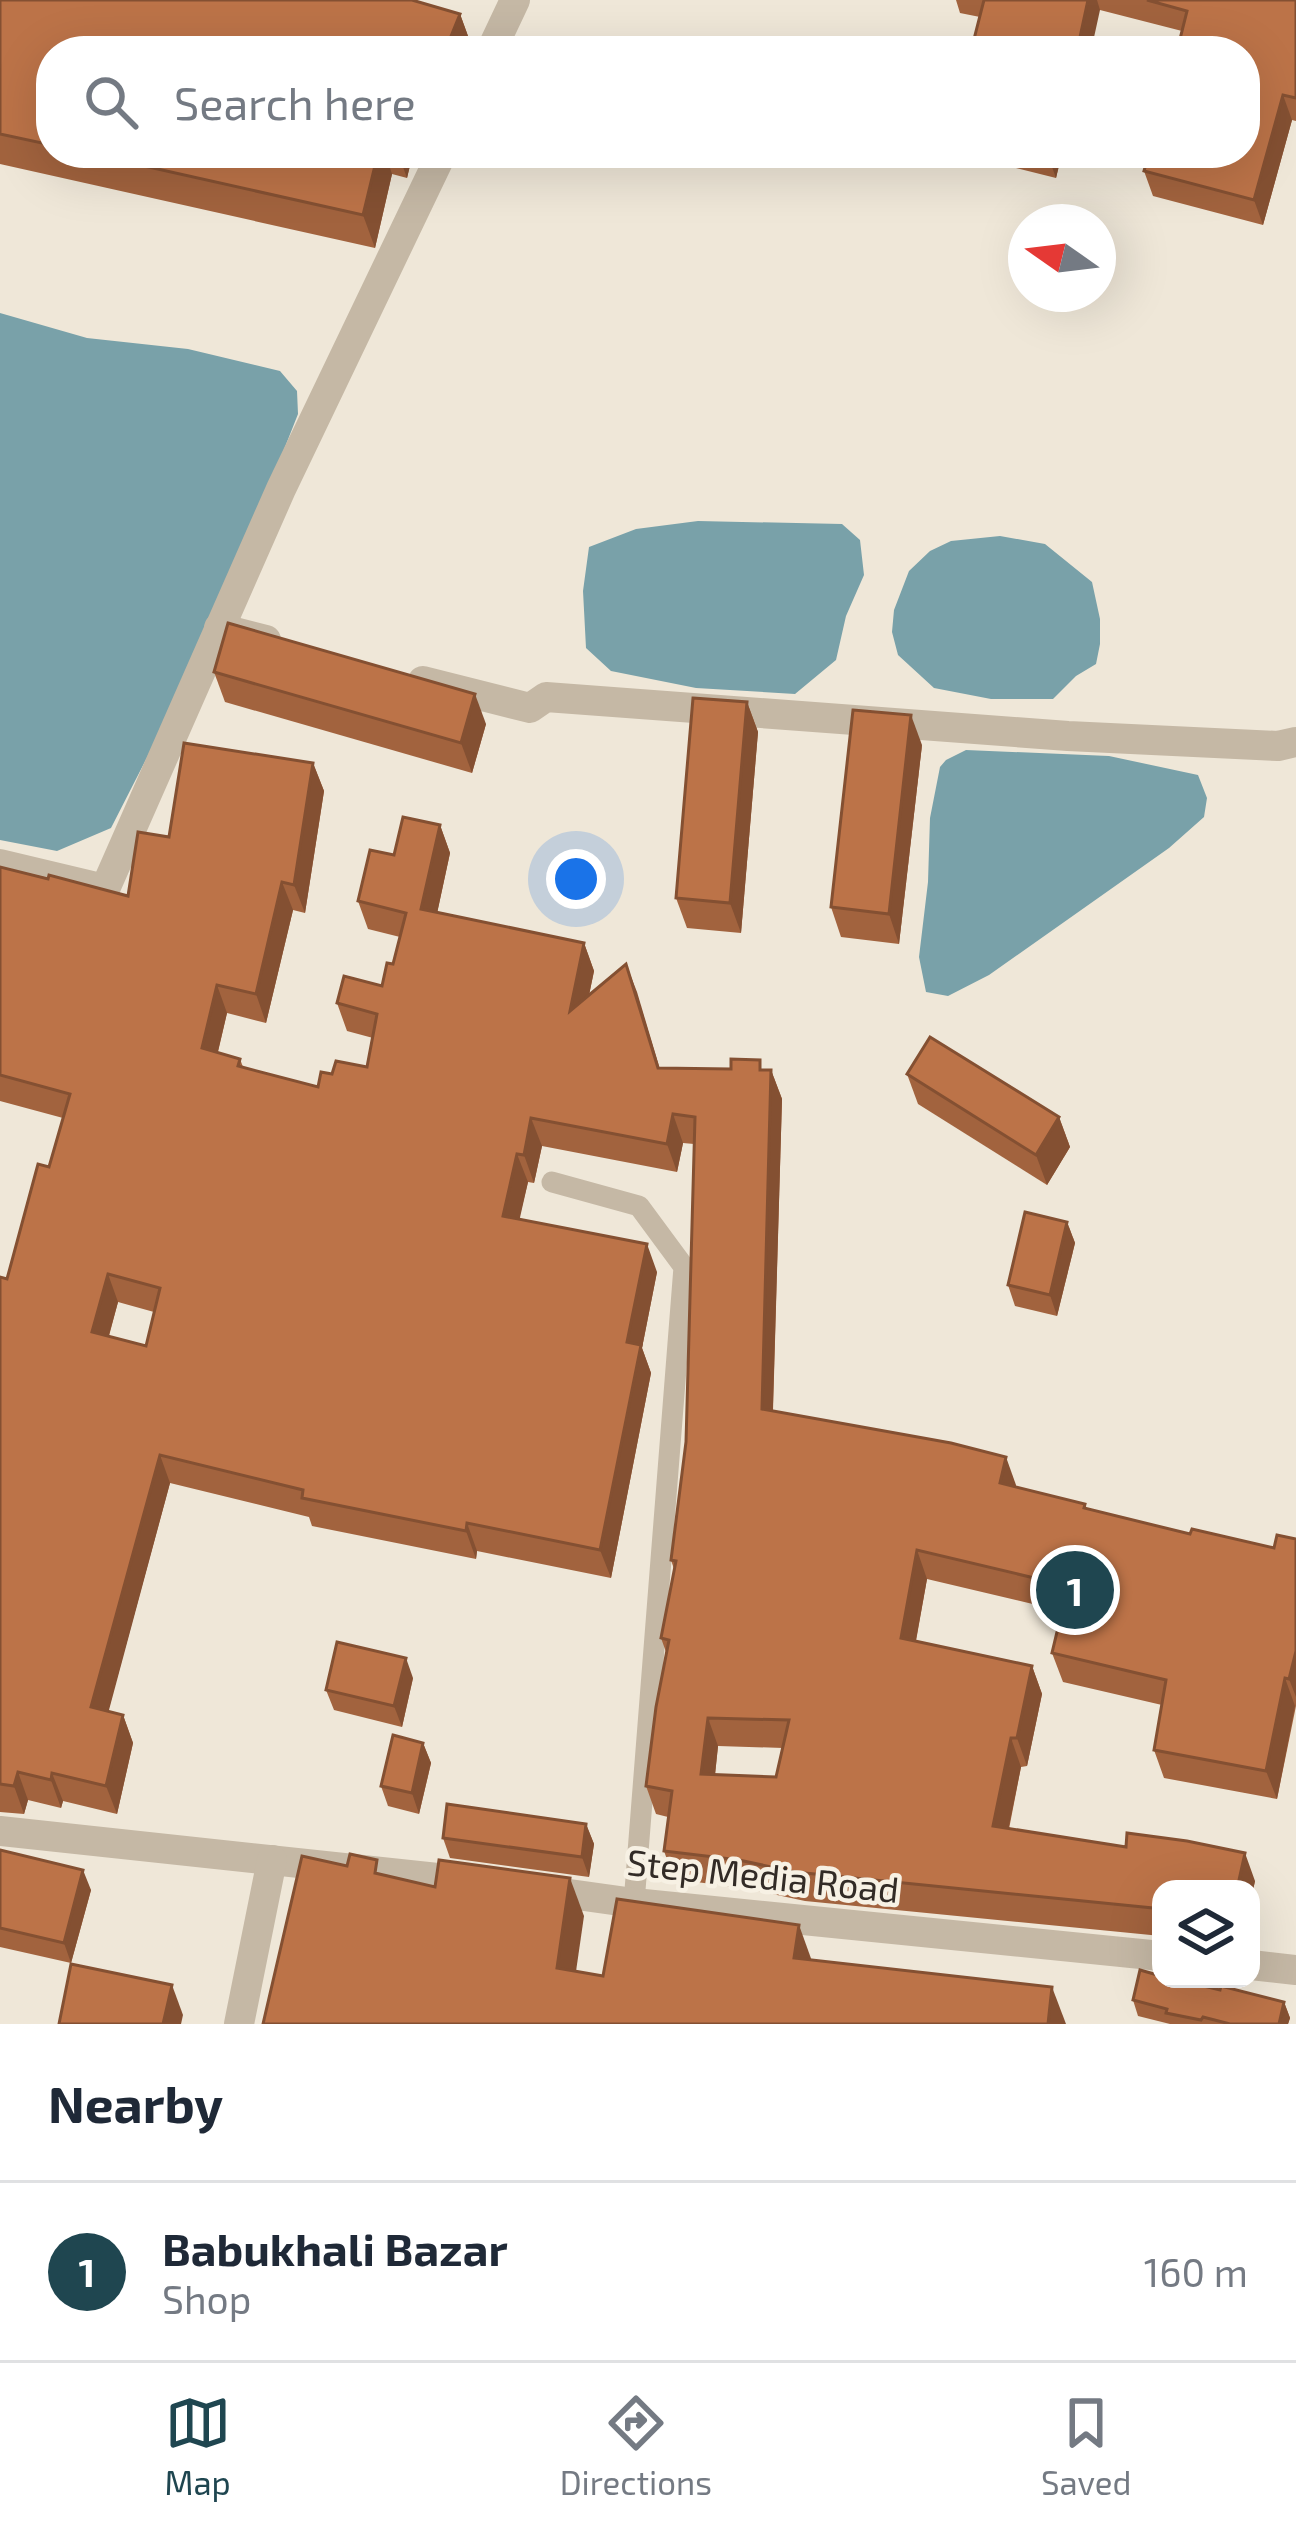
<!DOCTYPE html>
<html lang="en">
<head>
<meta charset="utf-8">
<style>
	:root { --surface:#fff; --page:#f2f2f3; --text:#1f2937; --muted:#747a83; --line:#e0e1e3; --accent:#1f4650 }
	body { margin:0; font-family:"Exo 2",sans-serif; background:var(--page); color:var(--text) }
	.controls { position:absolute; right:36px; bottom:36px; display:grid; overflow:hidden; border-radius:24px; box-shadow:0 12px 48px #0002 }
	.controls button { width:108px; height:108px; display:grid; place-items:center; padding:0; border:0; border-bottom:3px solid var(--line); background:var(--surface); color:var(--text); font:60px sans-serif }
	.compass { position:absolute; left:1008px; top:204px; width:108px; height:108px; border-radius:50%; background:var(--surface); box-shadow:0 12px 48px #0002; rotate:284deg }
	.you { position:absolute; left:576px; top:879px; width:42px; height:42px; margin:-30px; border:9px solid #fff; border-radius:50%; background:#1a73e8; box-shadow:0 0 0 18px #1a73e833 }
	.badge { display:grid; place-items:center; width:78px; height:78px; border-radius:50%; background:var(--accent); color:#fff; font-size:39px; font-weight:700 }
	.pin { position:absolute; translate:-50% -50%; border:6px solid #fff; box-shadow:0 3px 12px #0006 }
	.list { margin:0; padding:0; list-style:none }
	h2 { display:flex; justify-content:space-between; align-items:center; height:156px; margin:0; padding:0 48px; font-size:51px }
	h2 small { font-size:39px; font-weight:400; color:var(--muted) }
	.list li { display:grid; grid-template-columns:78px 1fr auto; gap:36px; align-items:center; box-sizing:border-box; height:180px; padding:0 48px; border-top:3px solid var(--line) }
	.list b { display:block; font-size:45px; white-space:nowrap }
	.list p { margin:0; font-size:39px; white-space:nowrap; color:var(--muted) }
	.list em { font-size:39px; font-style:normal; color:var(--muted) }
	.icon { flex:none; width:66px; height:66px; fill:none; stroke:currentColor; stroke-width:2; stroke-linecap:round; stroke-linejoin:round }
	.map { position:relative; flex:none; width:1296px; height:2024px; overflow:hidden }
	.search { position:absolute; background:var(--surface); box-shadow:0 12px 48px #0002; left:36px; right:36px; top:36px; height:132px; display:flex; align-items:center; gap:30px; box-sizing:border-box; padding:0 42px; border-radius:48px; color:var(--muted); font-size:45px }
	.sheet { height:336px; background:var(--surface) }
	nav { display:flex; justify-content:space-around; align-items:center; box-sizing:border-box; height:168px; border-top:3px solid var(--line); background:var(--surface); font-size:33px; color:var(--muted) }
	nav a { display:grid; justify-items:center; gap:6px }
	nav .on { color:var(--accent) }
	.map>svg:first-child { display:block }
</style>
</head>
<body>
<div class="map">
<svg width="1296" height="2024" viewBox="0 0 1296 2024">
	<rect width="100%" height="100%" fill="#efe7d8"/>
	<g fill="#79a1a9">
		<path d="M0,313L87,338L188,349L280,371L297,391L298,414L243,554L184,685L111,828L57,851L0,840Z"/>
		<path d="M698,521L842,524L860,540L864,575L846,616L836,660L795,694L696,688L611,671L586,648L583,591L589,547L636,529Z"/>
		<path d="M1000,536L1045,544L1092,582L1100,619V644L1096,664L1076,676L1053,699H991L934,688L898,655L892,632L894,610L909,571L930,551L951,541Z"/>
		<path d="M966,750L1109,756L1198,775L1207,798L1204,817L1169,848L989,975L948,996L926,992L919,957L928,882L930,818L940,767L946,760Z"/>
	</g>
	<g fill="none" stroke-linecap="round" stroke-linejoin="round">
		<path stroke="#c5b8a5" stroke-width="21" d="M552,1182L639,1206L684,1267L634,1903"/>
		<g stroke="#c5b8a5" stroke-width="30">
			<path d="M491,51L515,0"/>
			<path d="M219,628L266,640"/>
			<path d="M423,681L530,708L546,697L1068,736L1278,746L1296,742"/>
			<path d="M0,864L105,889L281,489L442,153"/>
			<path d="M0,1831L475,1882"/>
			<path d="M541,1890L634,1903L1161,1956"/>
			<path d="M1251,1965L1296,1970"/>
			<path d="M239,2024L272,1860"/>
		</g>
	</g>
	<g fill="#a2633e" fill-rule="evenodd">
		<path d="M0,0L460,14L472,47L470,51H51V153H413L407,178L392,174L375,248L0,164Z"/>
		<path d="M956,0H1296V121L1292,120L1263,225L1153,196L1144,171L1245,153L1182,31L1100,10L980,17L960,13Z"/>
		<path d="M957,153H1062L1056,178Z"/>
		<path d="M214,672L486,724L472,773L225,702Z"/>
		<path d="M747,702L758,732L741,933L687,928L676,898Z"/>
		<path d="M922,745L899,944L841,937L831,907Z"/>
		<path d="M313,763L324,791L305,913L293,910L266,1023L227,1013L218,1052L240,1059L243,1067L318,1087L332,1074L367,1067L373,1038L347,1031L337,1003L382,986L393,964L400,937L368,929L358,901L394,855L440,825L450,853L437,913L584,943L594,971L589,995L626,964L659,1068L771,1070L782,1099L773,1411L1016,1485V1487L1085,1504L1087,1509L1190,1534L1274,1548L1296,1539V1706L1277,1799L1164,1778L1154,1750L1162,1705L1063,1682L1052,1653L1062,1611L927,1579L916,1641L1032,1666L1042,1694L1027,1766L1021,1767L1009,1829L1255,1881L1251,1899V1889H1161V1936L805,1901L749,1889L674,1879L664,1851L668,1817L656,1814L646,1786L666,1652L661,1638L674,1569L671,1560L686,1442L694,1144L683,1143L677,1172L542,1146L534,1183L528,1182L519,1219L657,1272L642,1348L651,1373L611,1578L477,1551L476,1559L312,1526L309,1517L170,1483L108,1711L123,1715L133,1743L117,1814L63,1801L61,1808L28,1800L24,1814L0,1812V1277L7,1279L49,1167L63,1118L0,1101V867L128,896L169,837ZM118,1302L154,1312L146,1346L109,1336ZM718,1746L783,1748L776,1777L715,1775Z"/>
		<path d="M907,1074L1059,1117L1070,1147L1047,1185L918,1104Z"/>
		<path d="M1067,1222L1075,1243L1057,1316L1015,1306L1008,1285Z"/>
		<path d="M413,1678L402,1727L334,1710L326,1690Z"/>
		<path d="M423,1743L431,1763L419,1814L388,1806L381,1786Z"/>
		<path d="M586,1824L594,1844L589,1877L450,1858L443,1838Z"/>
		<path d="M0,1850L91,1890L71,1963L0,1947Z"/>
		<path d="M1220,1990L1284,2002L1290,2018L1288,2024H1170L1138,2016L1133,2000Z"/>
	</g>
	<g fill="#845032">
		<path d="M1088,0H1097L1100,10L1091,51H1077Z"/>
		<path d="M460,14L472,47L470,51H445Z"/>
		<path d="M1283,95L1292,120L1263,225L1254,200Z"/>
		<path d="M378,153H385L392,174L375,248L363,215Z"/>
		<path d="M398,153H413L407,178Z"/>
		<path d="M1047,153H1062L1056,178Z"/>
		<path d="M475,694L486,724L472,773L461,743Z"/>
		<path d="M747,702L758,732L741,933L730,903Z"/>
		<path d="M911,715L922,745L899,944L889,914Z"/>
		<path d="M313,763L324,791L305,913L294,885Z"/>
		<path d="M440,825L450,853L432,937L421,909Z"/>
		<path d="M282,882L293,910L266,1023L256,994Z"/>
		<path d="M584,943L594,971L580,1039L570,1011Z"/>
		<path d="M626,964L637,992L668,1096L658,1068Z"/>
		<path d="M217,985L227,1013L212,1076L202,1048Z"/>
		<path d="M771,1070L782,1099L772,1437L762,1409Z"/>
		<path d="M673,1114L683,1143L677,1172L667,1144Z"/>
		<path d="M1059,1117L1070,1147L1047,1185L1036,1155Z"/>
		<path d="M531,1118L542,1146L534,1183L524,1155Z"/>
		<path d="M517,1154L528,1182L514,1244L503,1216Z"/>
		<path d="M1067,1222L1075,1243L1057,1316L1050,1295Z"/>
		<path d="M647,1244L657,1272L642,1348L651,1373L611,1578L600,1550L627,1342Z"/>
		<path d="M108,1274L118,1302L102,1360L92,1332Z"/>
		<path d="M160,1455L170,1483L102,1736L91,1707Z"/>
		<path d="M1006,1457L1016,1485L1010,1511L1000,1483Z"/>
		<path d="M467,1523L477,1551L476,1559L466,1531Z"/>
		<path d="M917,1550L927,1579L911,1667L901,1638Z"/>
		<path d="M1296,1651V1697L1289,1679Z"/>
		<path d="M406,1658L413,1678L402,1727L394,1706Z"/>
		<path d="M1032,1666L1042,1694L1027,1766L1017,1738Z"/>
		<path d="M1285,1678L1295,1706L1277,1799L1266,1771Z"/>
		<path d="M123,1715L133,1743L117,1814L106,1786Z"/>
		<path d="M708,1718L718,1746L712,1803L701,1774Z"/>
		<path d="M1011,1738L1021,1767L1003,1855L993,1826Z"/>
		<path d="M423,1743L431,1763L419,1814L412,1793Z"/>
		<path d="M18,1772L28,1800L24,1814L14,1786Z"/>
		<path d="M52,1773L63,1801L61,1808L51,1780Z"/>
		<path d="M586,1824L594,1844L589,1877L582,1857Z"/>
		<path d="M1245,1853L1255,1881L1251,1899V1889H1237Z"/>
		<path d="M83,1870L91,1890L71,1963L64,1943Z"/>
		<path d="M570,1878L584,1916L571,2006L557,1968Z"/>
		<path d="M799,1925L813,1964L794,1958Z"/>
		<path d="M172,1985L183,2015L181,2024H163Z"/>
		<path d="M1052,1987L1066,2024H1048Z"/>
		<path d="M1284,2002L1290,2018L1288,2024H1279Z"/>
	</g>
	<g fill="#bc7348" stroke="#845032" stroke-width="3" fill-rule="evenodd">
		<path d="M0,0H412L460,14L445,51H51V145L0,134Z"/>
		<path d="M984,0H1088L1077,51H971Z"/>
		<path d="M1147,0H1296V98L1283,95L1254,200L1144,171L1149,153H1245V51H1177L1187,11Z"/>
		<path d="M86,153H378L363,215Z"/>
		<path d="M228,623L475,694L461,743L214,672Z"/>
		<path d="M693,698L747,702L730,903L676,898Z"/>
		<path d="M853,710L911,715L889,914L831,907Z"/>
		<path d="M184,743L313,763L294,885L282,882L256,994L217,985L202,1048L240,1059L238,1066L318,1087L321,1072L332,1074L336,1061L367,1067L377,1014L337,1003L344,976L382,986L387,963L393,964L406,913L358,901L370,850L394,855L403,817L440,825L421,909L584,943L570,1011L626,964L658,1068L731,1069V1059L760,1060V1070H771L762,1409L951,1443L1006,1457L1000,1483L1085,1504L1084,1508L1190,1534L1192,1529L1274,1548L1277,1535L1296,1539V1651L1289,1679L1285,1678L1266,1771L1154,1750L1166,1680L1052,1653L1068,1586L917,1550L901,1638L1032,1666L1017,1738H1011L993,1826L1126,1847L1127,1833L1187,1841L1245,1853L1237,1889H1161V1912L1153,1908L795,1872L739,1860L664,1851L672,1791L646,1786L656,1707L669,1640L661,1638L676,1561L671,1560L686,1442L695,1117L673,1114L667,1144L531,1118L524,1155L517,1154L503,1216L647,1244L627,1342L641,1345L600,1550L467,1523L466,1531L302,1498L303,1490L160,1455L91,1707L123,1715L106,1786L52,1773L51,1780L18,1772L14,1786L0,1784V1277L7,1279L38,1164L49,1167L70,1094L0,1075V867L48,879L49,875L128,896L138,832L169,837ZM108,1274L160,1288L146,1346L92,1332ZM708,1718L789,1720L776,1777L701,1774Z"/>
		<path d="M930,1037L1059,1117L1036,1155L907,1074Z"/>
		<path d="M1025,1212L1067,1222L1050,1295L1008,1285Z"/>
		<path d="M337,1642L406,1658L394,1706L326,1690Z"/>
		<path d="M393,1735L423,1743L412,1793L381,1786Z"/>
		<path d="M447,1804L586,1824L582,1857L443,1838Z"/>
		<path d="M0,1850L83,1870L64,1943L0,1928Z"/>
		<path d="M350,1854L377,1860L375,1873L435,1887L439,1860L570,1878L557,1968L603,1976L617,1899L799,1925L794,1958L1052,1987L1048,2024H263L302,1856L347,1866Z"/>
		<path d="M71,1964L172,1985L163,2024H59Z"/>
		<path d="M1140,1970L1161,1976V1979H1174L1220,1990L1221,1986L1284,2002L1279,2024H1230L1203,2017L1201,2020L1166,2013L1167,2009L1133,2000Z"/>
	</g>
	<g text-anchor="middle" stroke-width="9" stroke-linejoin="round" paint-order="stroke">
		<g font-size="36" fill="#322b26" stroke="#f7f1e4">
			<text transform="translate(763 1876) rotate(6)" y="13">Step Media Road</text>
		</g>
	</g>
</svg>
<div class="controls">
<button><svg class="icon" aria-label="layers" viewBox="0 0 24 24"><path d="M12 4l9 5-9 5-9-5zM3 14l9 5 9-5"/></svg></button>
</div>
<svg class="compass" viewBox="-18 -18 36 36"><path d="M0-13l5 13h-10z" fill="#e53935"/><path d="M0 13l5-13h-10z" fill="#747a83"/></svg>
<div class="you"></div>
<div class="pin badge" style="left:1075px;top:1590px">1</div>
<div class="search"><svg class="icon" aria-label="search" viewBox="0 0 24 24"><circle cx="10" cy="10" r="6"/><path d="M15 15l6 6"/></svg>Search here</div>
</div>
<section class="sheet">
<h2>Nearby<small></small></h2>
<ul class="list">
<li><span class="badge">1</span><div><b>Babukhali Bazar</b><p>Shop</p></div><em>160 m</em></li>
</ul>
</section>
<nav>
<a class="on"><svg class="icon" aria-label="map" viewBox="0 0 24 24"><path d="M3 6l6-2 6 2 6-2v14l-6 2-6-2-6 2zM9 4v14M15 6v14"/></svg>Map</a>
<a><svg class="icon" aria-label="directions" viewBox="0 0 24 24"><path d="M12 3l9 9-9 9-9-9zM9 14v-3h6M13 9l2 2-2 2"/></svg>Directions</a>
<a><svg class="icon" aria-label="saved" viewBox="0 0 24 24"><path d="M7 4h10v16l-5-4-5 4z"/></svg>Saved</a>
</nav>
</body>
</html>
